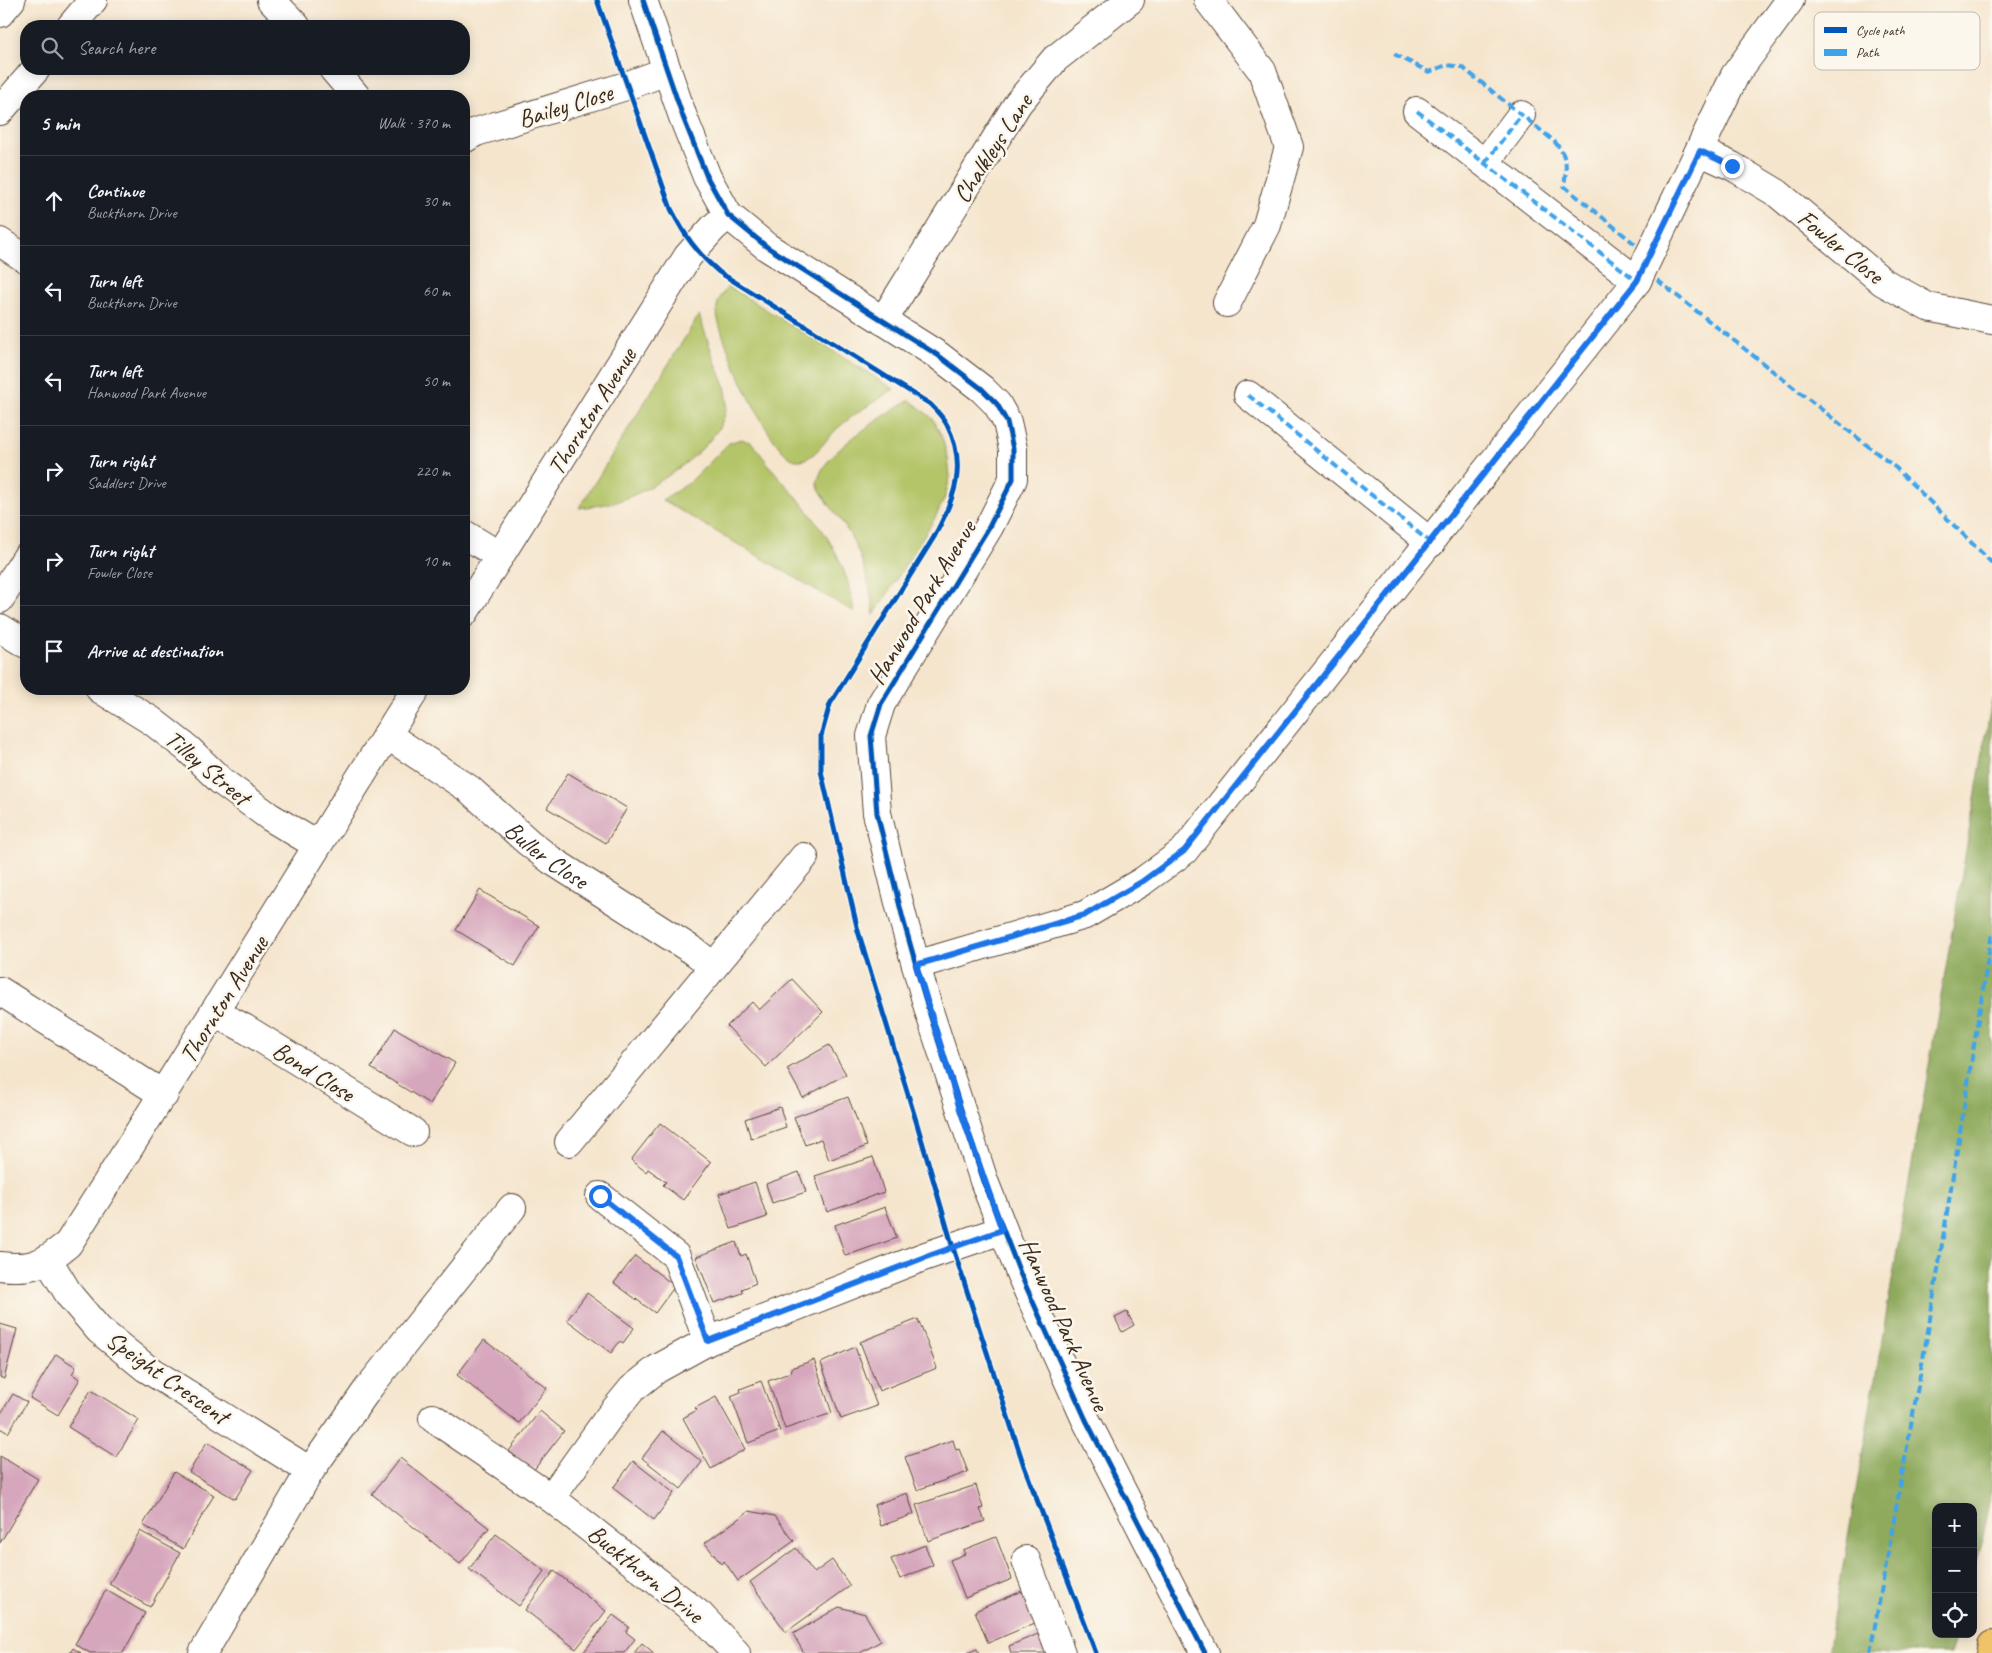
<!DOCTYPE html>
<html lang="en">
<head>
<meta charset="utf-8">
<style>
	:root { --surface:#171b24; --page:#20242c; --text:#f1f3f6; --muted:#9ea1a6; --line:#363941 }
	body { margin:0; font-family:Caveat,sans-serif; background:var(--page); color:var(--text) }
	.controls { position:absolute; right:15px; bottom:15px; display:grid; overflow:hidden; border-radius:10px; box-shadow:0 2px 12px #0003 }
	.controls button { width:45px; height:45px; display:grid; place-items:center; padding:0; border:0; border-bottom:1px solid var(--line); background:var(--surface); color:var(--text); font:25px sans-serif }
	.stop { position:absolute; width:15px; height:15px; margin:-11px; border:4px solid #1a73e8; border-radius:50%; background:#fff }
	.stop.end { background:#1a73e8; border-color:#fff; box-shadow:0 1px 5px #0008 }
	.list { margin:0; padding:0; list-style:none }
	h2 { display:flex; justify-content:space-between; align-items:center; height:65px; margin:0; padding:0 20px; font-size:21px }
	h2 small { font-size:16px; font-weight:400; color:var(--muted) }
	.list li { display:grid; grid-template-columns:32px 1fr auto; gap:15px; align-items:center; box-sizing:border-box; height:90px; padding:0 20px; border-top:1px solid var(--line) }
	.list b { display:block; font-size:19px; white-space:nowrap }
	.list p { margin:0; font-size:16px; white-space:nowrap; color:var(--muted) }
	.list em { font-size:16px; font-style:normal; color:var(--muted) }
	.icon { flex:none; width:28px; height:28px; fill:none; stroke:currentColor; stroke-width:2; stroke-linecap:round; stroke-linejoin:round }
	.map { position:relative; flex:none; width:1992px; height:1653px; overflow:hidden }
	.search { position:absolute; background:var(--surface); box-shadow:0 2px 12px #0003; left:20px; top:20px; width:450px; height:55px; display:flex; align-items:center; gap:12px; box-sizing:border-box; padding:0 18px; border-radius:20px; color:var(--muted); font-size:19px }
	.panel { position:absolute; background:var(--surface); box-shadow:0 2px 12px #0003; left:20px; top:90px; width:450px; height:605px; border-radius:20px }
	.map>svg:first-child { display:block }
</style>
</head>
<body>
<div class="map">
<svg width="1992" height="1653" viewBox="0 0 1992 1653">
	<rect width="100%" height="100%" fill="#fbf7ec"/>
	<filter id="ink" filterUnits="userSpaceOnUse"><feTurbulence type="fractalNoise" baseFrequency=".02" numOctaves="2"/><feDisplacementMap in="SourceGraphic" scale="10" xChannelSelector="R" yChannelSelector="G"/><feConvolveMatrix kernelMatrix="1 2 1 2 8 2 1 2 1" color-interpolation-filters="sRGB"/></filter>
	<filter id="wash" filterUnits="userSpaceOnUse"><feTurbulence type="fractalNoise" baseFrequency=".0096" numOctaves="4" result="noise"/><feDisplacementMap in="SourceGraphic" scale="20" xChannelSelector="R" yChannelSelector="G"/><feGaussianBlur stdDeviation="1.12" result="paint"/><feColorMatrix in="noise" values="0 0 0 0 0 0 0 0 0 0 0 0 0 0 0 0 0 1.4 0 .05"/><feComposite in="paint" operator="in"/></filter>
	<g filter="url(#wash)">
		<rect width="100%" height="100%" fill="#f5e5cd"/>
		<g fill="#b4c569" stroke="#787844">
			<path d="M728,286L894,389C873,403 847,417 830,436C821,446 812,461 797,460C772,460 720,339 717,314C715,303 722,295 728,286Z"/>
			<path d="M699,315C704,330 709,344 714,359C719,372 726,384 727,398C731,440 661,484 627,498C612,504 595,506 579,508Z"/>
			<path d="M910,400L932,418L941,435L948,458L950,477L945,497L935,518L874,615C870,586 864,559 849,533C839,516 825,502 817,484C818,479 820,474 822,470C836,445 886,414 910,400Z"/>
			<path d="M741,439L752,443C761,454 769,466 778,476C816,519 846,552 854,612L662,500L689,483L729,443Z"/>
		</g>
		<path fill="#8faa5d" stroke="#656a3e" d="M1992,699V1491L1984,1533L1973,1571V1507H1936V1634H1956L1950,1653H1828Z"/>
		<g id="blocks">
			<g fill="#d6a6bc">
				<path d="M568,773L627,808L606,843L547,808Z"/>
				<path d="M480,890L539,926L515,966L456,930Z"/>
				<path d="M792,979L823,1012L766,1067L727,1026L752,1002L759,1010Z"/>
				<path d="M395,1028L455,1063L430,1104L371,1068Z"/>
				<path d="M829,1045L846,1074L803,1098L787,1069Z"/>
				<path d="M848,1097L867,1146L829,1160L821,1139L805,1145L794,1117Z"/>
				<path d="M780,1107L786,1127L751,1139L745,1119Z"/>
				<path d="M660,1123L711,1162L683,1200L663,1185L666,1182L648,1169L646,1172L631,1160Z"/>
				<path d="M873,1157L884,1192L827,1212L815,1176Z"/>
				<path d="M799,1172L806,1192L772,1203L766,1184Z"/>
				<path d="M755,1182L767,1217L731,1229L719,1194Z"/>
				<path d="M885,1207L897,1238L845,1256L835,1225Z"/>
				<path d="M736,1242L741,1256L746,1254L756,1283L742,1289L743,1293L714,1303L696,1257Z"/>
				<path d="M635,1256L675,1286L655,1313L614,1283Z"/>
				<path d="M587,1293L634,1328L623,1343L620,1341L611,1353L567,1320Z"/>
				<path d="M1127,1312L1134,1325L1122,1332L1115,1318Z"/>
				<path d="M918,1319L937,1368L879,1391L860,1342Z"/>
				<path d="M0,1324L17,1329L4,1379L0,1377Z"/>
				<path d="M484,1340L547,1388L519,1423L457,1375Z"/>
				<path d="M855,1347L877,1406L841,1419L821,1363Z"/>
				<path d="M56,1354L76,1367L72,1374L80,1379L58,1415L30,1398Z"/>
				<path d="M814,1360L832,1413L785,1429L768,1381L792,1372L791,1368Z"/>
				<path d="M761,1381L780,1431L748,1443L731,1396L741,1392L740,1389Z"/>
				<path d="M91,1390L139,1420L116,1457L68,1427Z"/>
				<path d="M13,1394L27,1402L8,1433L0,1428V1415Z"/>
				<path d="M716,1397L745,1449L711,1469L683,1418L697,1410L695,1408Z"/>
				<path d="M540,1411L564,1431L533,1471L509,1451Z"/>
				<path d="M663,1431L702,1462L681,1489L642,1458Z"/>
				<path d="M953,1440L956,1450L959,1449L968,1472L917,1490L905,1457Z"/>
				<path d="M207,1442L253,1470L235,1499L189,1472Z"/>
				<path d="M0,1456L38,1479L0,1543Z"/>
				<path d="M400,1458L489,1528L460,1564L372,1494Z"/>
				<path d="M633,1461L674,1493L654,1520L613,1488Z"/>
				<path d="M174,1472L214,1495L183,1549L143,1525Z"/>
				<path d="M976,1485L983,1508L980,1509L985,1521L928,1541L916,1505Z"/>
				<path d="M907,1493L914,1514L881,1526L874,1505Z"/>
				<path d="M749,1511L775,1516L794,1541L738,1581L724,1561L721,1564L705,1543Z"/>
				<path d="M140,1531L180,1553L150,1607L109,1584Z"/>
				<path d="M496,1534L545,1571L519,1606L469,1569Z"/>
				<path d="M996,1537L1012,1579L965,1598L950,1560L965,1554L963,1550Z"/>
				<path d="M925,1545L933,1565L900,1579L891,1559Z"/>
				<path d="M796,1548L814,1573L832,1560L850,1586L786,1632L750,1582Z"/>
				<path d="M554,1571L606,1611L576,1649L525,1610Z"/>
				<path d="M106,1590L145,1613L123,1653H90L75,1644Z"/>
				<path d="M1022,1591L1035,1623L988,1643L975,1611Z"/>
				<path d="M839,1607L865,1614L881,1641L860,1653H804L793,1634Z"/>
				<path d="M613,1615L629,1627L626,1632L635,1639L624,1653H583Z"/>
				<path d="M1038,1634L1046,1653H1011L1009,1646Z"/>
				<path d="M642,1643L654,1653H634Z"/>
				<path d="M73,1648L81,1653H70Z"/>
				<path d="M977,1649L979,1653H967Z"/>
			</g>
		</g>
	</g>
	<g filter="url(#ink)">
		<use href="#blocks" fill-opacity="0" stroke="#574638" stroke-width="1"/>
		<g fill="none" stroke-linecap="round" stroke-linejoin="round">
			<g stroke="#574638" stroke-width="30">
				<g id="minor">
					<path d="M271,0L296,26"/>
					<path d="M643,0L683,117L707,177L728,215L767,247L939,356L982,389L997,404L1007,422L1013,449V479L989,527L881,704L871,736L877,813L903,919L929,1011L984,1181L1020,1273L1086,1420L1205,1653"/>
					<path d="M1208,0L1262,71L1289,147L1267,225L1227,303"/>
					<path d="M0,13L11,0"/>
					<path d="M71,26L93,0"/>
					<path d="M333,69L356,96"/>
					<path d="M0,111L36,69"/>
					<path d="M1417,111L1637,281"/>
					<path d="M464,139L476,132L626,86L667,71"/>
					<path d="M1699,151L1732,166L1777,193L1883,282L1928,307L1992,320"/>
					<path d="M1485,163L1521,115"/>
					<path d="M0,242L26,259"/>
					<path d="M883,321L1018,103L1055,59L1130,0"/>
					<path d="M1248,395L1431,543"/>
					<path d="M464,534L500,556"/>
					<path d="M0,599L26,558"/>
					<path d="M464,613L688,256L714,227L728,215"/>
					<path d="M0,628L26,644"/>
					<path d="M100,689L152,721L188,749L221,781L270,817L317,845"/>
					<path id="s1" d="M387,735L469,789L528,842L551,860L695,952L713,966"/>
					<path d="M916,965L1085,915L1143,881L1184,851L1637,281L1735,75L1790,0"/>
					<path d="M0,991L164,1095"/>
					<path d="M214,1012L244,1028L413,1132"/>
					<path d="M569,1142L804,857"/>
					<path d="M600,1196L676,1256L708,1341"/>
					<path d="M48,1260L70,1296L99,1330L146,1368L310,1471"/>
					<path d="M0,1266C32,1270 43,1264 68,1244C186,1060 299,873 416,689"/>
					<path d="M433,1418L551,1498"/>
					<path d="M1026,1560L1061,1653"/>
					<path d="M203,1653L310,1471L370,1386L512,1208"/>
					<path d="M736,1653L700,1615L551,1498L609,1417L632,1389L657,1369L708,1341L923,1257L1002,1230"/>
				</g>
			</g>
			<g stroke="#574638" stroke-width="30">
				<path id="highway" d="M1990,1653L1992,1645"/>
			</g>
			<use href="#minor" stroke="#fff" stroke-width="28"/>
			<use href="#highway" stroke="#f1c369" stroke-width="28"/>
			<g stroke="#3fa3ea" stroke-width="4" stroke-dasharray="8 4" stroke-linecap="butt">
				<path d="M1394,54L1429,72L1447,65L1462,67L1554,141C1568,157 1567,166 1564,186L1635,244"/>
				<path d="M1417,111L1637,281"/>
				<path d="M1485,163L1521,115"/>
				<path d="M1657,280L1896,468L1992,563"/>
				<path d="M1248,395L1431,543"/>
				<path d="M1870,1653L1929,1325L1992,933"/>
			</g>
			<g stroke="#fbf7ec" stroke-width="8">
				<g id="cycleway">
					<path d="M597,0L671,209C685,236 696,252 719,272L930,404C936,410 943,417 947,425C968,466 954,500 934,537L830,704L821,736V771L858,931L917,1124L953,1248L1024,1466L1096,1653"/>
					<path d="M643,0L683,117L707,177L728,215L767,247L939,356L982,389L997,404L1007,422L1013,449V479L989,527L881,704L871,736L877,813L903,919L929,1011L984,1181L1020,1273L1086,1420L1205,1653"/>
				</g>
			</g>
			<use href="#cycleway" stroke="#0057b8" stroke-width="5"/>
		</g>
	</g>
	<g fill="none" stroke-linecap="round" stroke-linejoin="round" filter="url(#ink)">
		<path stroke="#1a73e8" stroke-width="6" d="M600,1196L676,1256L708,1341L923,1258L1002,1230L960,1109L916,965L1085,915L1143,881L1184,851L1637,281L1700,151L1732,166"/>
	</g>
	<g text-anchor="middle" stroke-width="5" stroke-linejoin="round" paint-order="stroke">
		<g font-size="25" fill="#3b2a1e" stroke="#fbf7ec">
			<text transform="translate(565 105) rotate(-17)" y="9">Bailey Close</text>
			<text transform="translate(992 148) rotate(-57)" y="9">Chalkleys Lane</text>
			<text transform="translate(1841 246) rotate(39)" y="9">Fowler Close</text>
			<text transform="translate(591 411) rotate(-58)" y="9">Thornton Avenue</text>
			<text transform="translate(921 602) rotate(-59)" y="9">Hanwood Park Avenue</text>
			<text transform="translate(208 767) rotate(40)" y="9">Tilley Street</text>
			<text dy="9" stroke="none"><textPath href="#s1" startOffset="200">Buller Close</textPath></text>
			<text transform="translate(223 999) rotate(-58)" y="9">Thornton Avenue</text>
			<text transform="translate(314 1071) rotate(32)" y="9">Bond Close</text>
			<text transform="translate(1065 1324) rotate(66)" y="9">Hanwood Park Avenue</text>
			<text transform="translate(168 1377) rotate(35)" y="9">Speight Crescent</text>
			<text transform="translate(646 1573) rotate(39)" y="9">Buckthorn Drive</text>
		</g>
	</g>
	<rect x="1814" y="12" width="166" height="58" rx="8" fill="#fbf7ec" stroke="#c1baae" stroke-width="1"/>
	<rect x="1824" y="27" width="23" height="6" fill="#0057b8"/>
	<rect x="1824" y="49" width="23" height="7" fill="#3fa3ea"/>
	<g font-size="14" fill="#3b2a1e">
		<text x="1856" y="35">Cycle path</text>
		<text x="1856" y="57">Path</text>
	</g>
</svg>
<div class="controls">
<button>+</button>
<button>−</button>
<button><svg class="icon" aria-label="locate" viewBox="0 0 24 24"><circle cx="12" cy="12" r="6"/><path d="M12 2v4M12 18v4M2 12h4M18 12h4"/></svg></button>
</div>
<div class="stop" style="left:600px;top:1196px"></div>
<div class="stop end" style="left:1732px;top:166px"></div>
<div class="search"><svg class="icon" aria-label="search" viewBox="0 0 24 24"><circle cx="10" cy="10" r="6"/><path d="M15 15l6 6"/></svg>Search here</div>
<section class="panel">
<h2>5 min<small>Walk · 370 m</small></h2>
<ul class="list">
<li><svg class="icon" aria-label="ahead" viewBox="0 0 24 24"><path d="M12 20V5M6 11l6-6 6 6"/></svg><div><b>Continue</b><p>Buckthorn Drive</p></div><em>30 m</em></li>
<li><svg class="icon" aria-label="left" viewBox="0 0 24 24"><path d="M17 20v-9H6M10 6l-5 5 5 5"/></svg><div><b>Turn left</b><p>Buckthorn Drive</p></div><em>60 m</em></li>
<li><svg class="icon" aria-label="left" viewBox="0 0 24 24"><path d="M17 20v-9H6M10 6l-5 5 5 5"/></svg><div><b>Turn left</b><p>Hanwood Park Avenue</p></div><em>50 m</em></li>
<li><svg class="icon" aria-label="right" viewBox="0 0 24 24"><path d="M7 20v-9h11M14 6l5 5-5 5"/></svg><div><b>Turn right</b><p>Saddlers Drive</p></div><em>220 m</em></li>
<li><svg class="icon" aria-label="right" viewBox="0 0 24 24"><path d="M7 20v-9h11M14 6l5 5-5 5"/></svg><div><b>Turn right</b><p>Fowler Close</p></div><em>10 m</em></li>
<li><svg class="icon" aria-label="arrive" viewBox="0 0 24 24"><path d="M6 21V4h12l-3 4 3 4H6"/></svg><div><b>Arrive at destination</b></div></li>
</ul>
</section>
</div>
</body>
</html>
